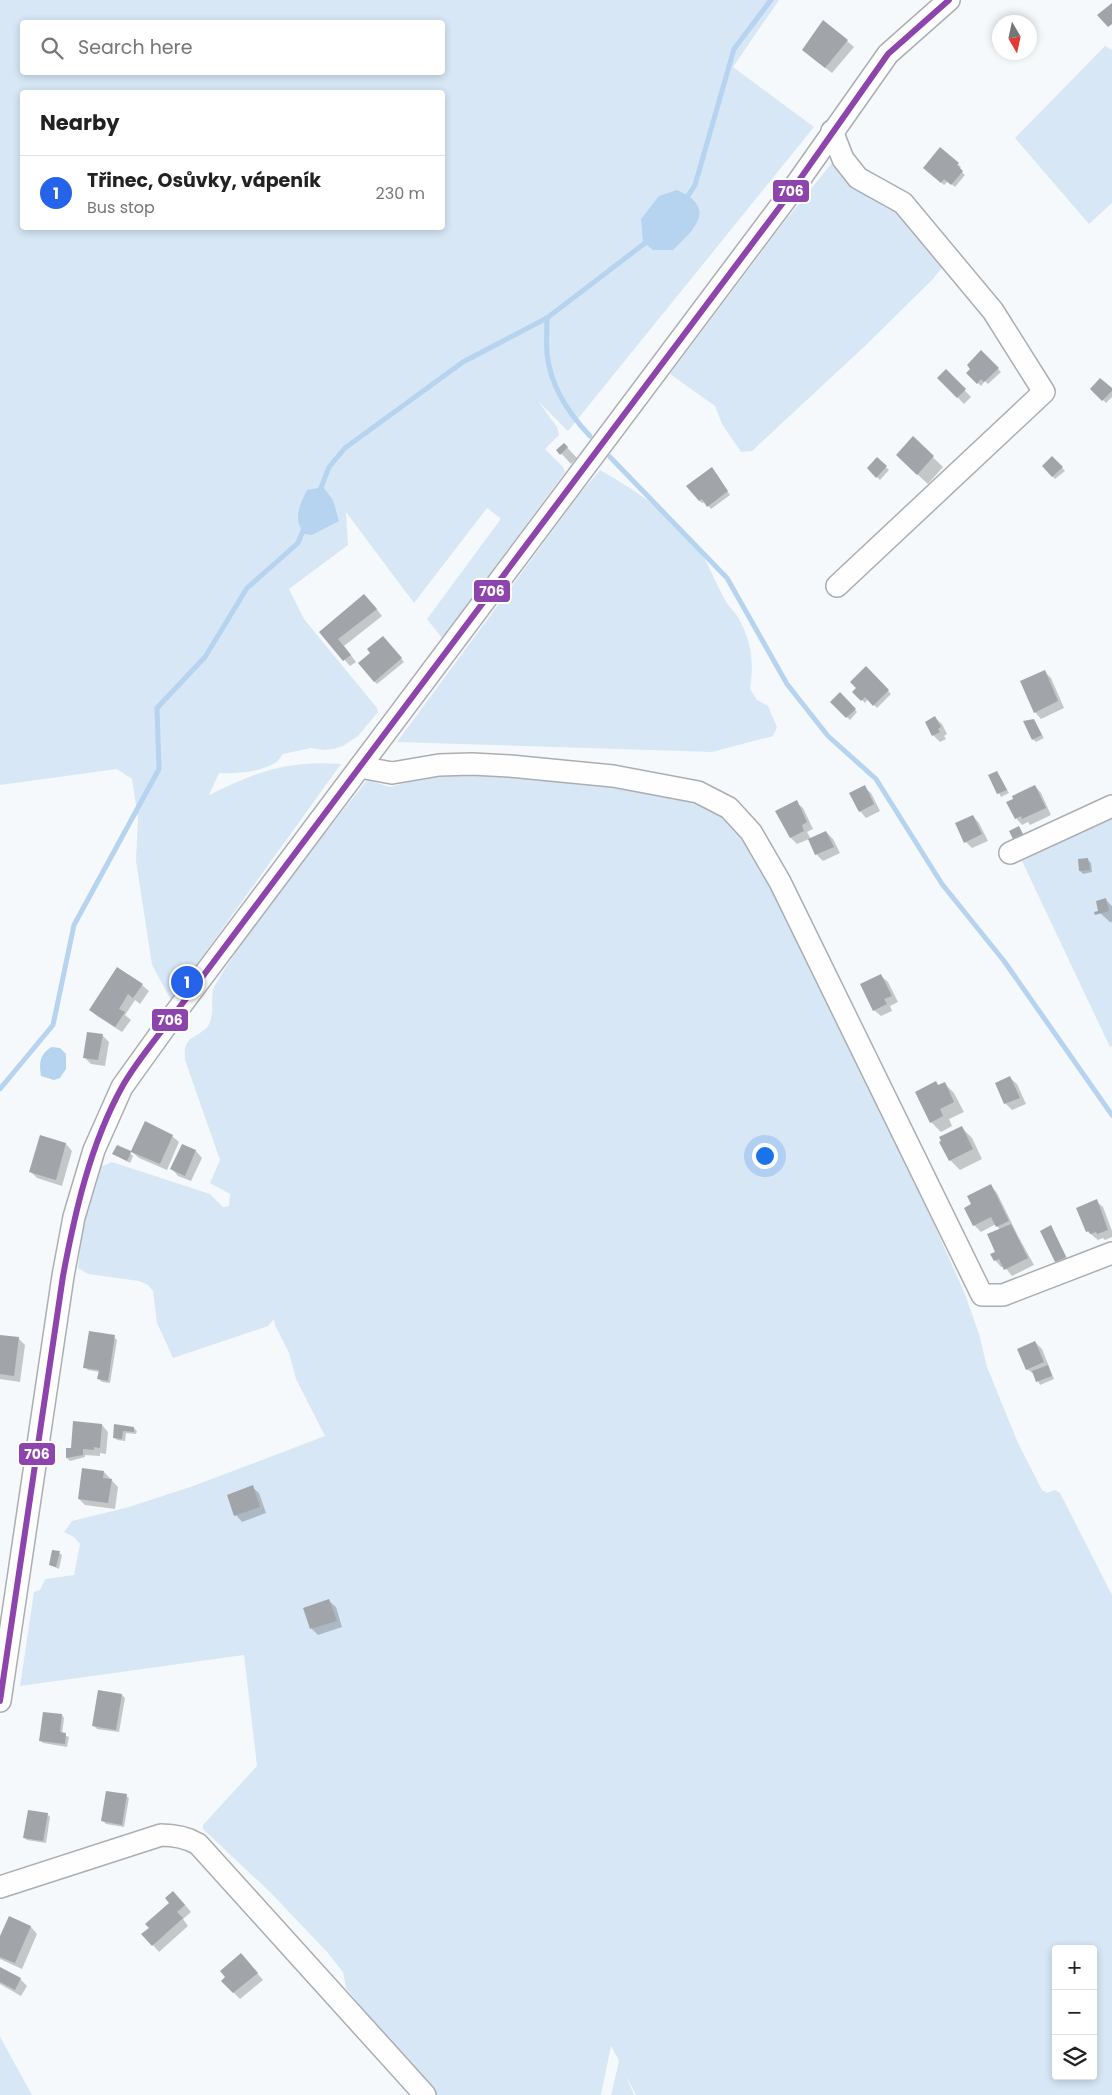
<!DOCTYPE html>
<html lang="en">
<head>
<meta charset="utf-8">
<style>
	:root { --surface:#fff; --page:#f6f6f6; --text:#222; --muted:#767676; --line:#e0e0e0; --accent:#2563eb }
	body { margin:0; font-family:Poppins,sans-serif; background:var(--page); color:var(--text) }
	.controls { position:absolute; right:15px; bottom:15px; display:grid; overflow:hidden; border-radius:5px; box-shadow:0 2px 8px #0003 }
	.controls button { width:45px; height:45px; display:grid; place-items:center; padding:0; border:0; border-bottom:1px solid var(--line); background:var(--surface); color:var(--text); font:25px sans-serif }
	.compass { position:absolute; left:992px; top:15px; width:45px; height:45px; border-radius:50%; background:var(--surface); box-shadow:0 2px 8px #0003; rotate:171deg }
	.you { position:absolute; left:764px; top:1155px; width:18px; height:18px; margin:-12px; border:4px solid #fff; border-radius:50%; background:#1a73e8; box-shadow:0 0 0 8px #1a73e833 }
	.badge { display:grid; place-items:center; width:32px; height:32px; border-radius:50%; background:var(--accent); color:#fff; font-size:16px; font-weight:700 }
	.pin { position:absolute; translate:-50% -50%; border:2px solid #fff; box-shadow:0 1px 5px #0006 }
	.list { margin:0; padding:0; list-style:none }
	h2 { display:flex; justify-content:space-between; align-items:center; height:65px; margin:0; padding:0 20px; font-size:21px }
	h2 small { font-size:16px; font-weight:400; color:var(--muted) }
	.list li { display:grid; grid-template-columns:32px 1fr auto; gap:15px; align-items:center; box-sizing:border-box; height:75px; padding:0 20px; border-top:1px solid var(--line) }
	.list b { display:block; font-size:19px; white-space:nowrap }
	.list p { margin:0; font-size:16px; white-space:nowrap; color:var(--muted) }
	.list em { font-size:16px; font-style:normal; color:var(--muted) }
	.icon { flex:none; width:28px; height:28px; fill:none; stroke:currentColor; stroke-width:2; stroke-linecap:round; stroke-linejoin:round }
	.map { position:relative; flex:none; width:1112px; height:2095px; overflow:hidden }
	.search { position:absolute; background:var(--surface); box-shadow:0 2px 8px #0003; left:20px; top:20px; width:425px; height:55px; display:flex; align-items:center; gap:12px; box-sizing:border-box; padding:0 18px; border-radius:5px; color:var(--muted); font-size:19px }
	.panel { position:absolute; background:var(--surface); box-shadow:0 2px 8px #0003; left:20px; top:90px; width:425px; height:140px; border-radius:5px }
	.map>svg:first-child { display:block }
</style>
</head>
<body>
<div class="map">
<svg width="1112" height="2095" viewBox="0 0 1112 2095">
	<rect width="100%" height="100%" fill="#f6f9fb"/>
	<g fill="#d7e7f6" fill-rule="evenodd">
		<path d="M0,0H779L733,67L814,127L568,431L538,401L557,427L559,435L545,449L563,467L565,472L442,638L427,619L500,520V518L487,508L414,603L346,512L348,545L289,589L304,619L377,708L378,712L358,736L343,746L333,749L323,750L311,748L283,754C280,757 279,761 275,763C260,772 236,774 219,773L209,795C256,772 288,760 341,764L171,1000L152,965L136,861L138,818L132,779L117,769L0,785ZM22,22H442V72H22ZM22,92H442V228H22Z"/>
		<path d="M1105,46L1112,50V203L1089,224L1015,138Z"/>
		<path d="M836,162L885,198L947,261L933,279L866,345L752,451L741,452L722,424L715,406L670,374L785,221L831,164Z"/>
		<path d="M600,470C632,488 671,514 694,542C707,559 715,582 725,600C729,607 735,612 739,619C752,643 754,662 750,689L757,700L768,706L777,727L773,736L712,752L397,742L579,495Z"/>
		<path d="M442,773L498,774L654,789L701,804L722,817L734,829L748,848L784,913L901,1150L965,1294L979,1334L987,1367L1018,1443L1042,1490L1047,1493L1055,1490L1060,1493L1112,1595V2095H636L626,2076L634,2095H611L619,2061L611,2046L601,2095H432L346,1988L343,1972L327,1952L271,1893L203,1829V1825L257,1766L244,1655L20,1686L34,1592L40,1590L45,1579L74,1575L80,1544L74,1537L64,1532L72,1521L129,1507L193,1486L325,1436L296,1379L289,1353L275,1325L274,1319L268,1326L173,1358L157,1323L153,1291L148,1285L139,1281L88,1274L78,1268L82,1232L100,1167L112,1162L210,1194L223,1207L229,1206L230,1194L210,1183L220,1160L185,1060C185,1056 184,1049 186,1045C189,1036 203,1034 208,1026C216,1013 209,995 215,985C259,912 315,847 367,780L390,787ZM1056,1949H1093V2076H1056Z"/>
		<path d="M1112,818V1046L1110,1047L1022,861Z"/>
		<path d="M0,2037L32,2095H0Z"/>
	</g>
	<g fill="#b6d3f0">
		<path d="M677,190C717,208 696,228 673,250H653L643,242L641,219L659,196Z"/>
		<path d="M323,487L333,500L339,521L312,535L304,534C293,518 299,506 307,490Z"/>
		<path d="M52,1047L60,1048L66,1054V1069L60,1078L54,1080L41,1076C39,1064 39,1054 52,1047Z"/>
	</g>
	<g fill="#0003">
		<path d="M847,41L854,47L832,73L810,56Z"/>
		<path d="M940,149L961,167L959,169L965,175L955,187L948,181L944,185L925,168Z"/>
		<path d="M981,352L1001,372L988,384L985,381L981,386L968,373Z"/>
		<path d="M946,371L971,397L964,404L939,378Z"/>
		<path d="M1092,389L1112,390V397L1106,403Z"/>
		<path d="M913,438L943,467L928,484L907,465Z"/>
		<path d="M564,444L577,458L571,464L558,450Z"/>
		<path d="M1052,457L1065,471L1055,479L1044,466Z"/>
		<path d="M877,459L889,470L880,480L868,468Z"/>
		<path d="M714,472L730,495L711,509L705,502L702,503L699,500Z"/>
		<path d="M371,602L382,616L344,646L356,662L350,666L320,632Z"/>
		<path d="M386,641L404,662L377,684L374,681Z"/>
		<path d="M866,668L891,694L877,708L868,699L865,703L854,692L857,688Z"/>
		<path d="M1045,672L1051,678L1064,708L1041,719L1035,712Z"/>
		<path d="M840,694L857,712L850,720L832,702Z"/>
		<path d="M935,718L942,724L947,734L944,736L946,739L940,742L934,736L927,722Z"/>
		<path d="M1033,720L1044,738L1036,742L1033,739Z"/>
		<path d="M997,772L1009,793L1001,797L990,776Z"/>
		<path d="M1035,786L1041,793L1051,815L1030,825L1028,822L1022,825L1016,818Z"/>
		<path d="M864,787L871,793L880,811L866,818L860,811Z"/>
		<path d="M796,802L803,808L813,829L807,832L811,839L826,832L833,839L840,853L823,861L816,854L809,839L797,844L791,838L777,811Z"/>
		<path d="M973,816L979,823L988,841L972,848L966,842Z"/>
		<path d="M1088,860L1091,863L1092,872L1083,874L1080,871Z"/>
		<path d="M1106,900L1112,906V922H1110L1099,912Z"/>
		<path d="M881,976L888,982L898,1002L890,1006L892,1011L881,1016L874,1010Z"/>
		<path d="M142,985L149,991L140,1004L135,1000L125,1015L131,1020L122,1032L97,1016L90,1010Z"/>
		<path d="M102,1035L109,1042L105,1066L91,1064L84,1057Z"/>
		<path d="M1010,1078L1017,1084L1026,1104L1012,1110L1005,1103Z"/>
		<path d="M936,1083L939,1086L944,1083L954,1093L964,1112L949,1119L952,1126L941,1132L931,1122Z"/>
		<path d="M962,1128L972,1138L982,1159L960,1170L950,1160Z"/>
		<path d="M172,1136L179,1142L167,1170L139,1158L132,1152Z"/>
		<path d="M41,1137L66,1144L72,1151L62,1186L37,1178L31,1172Z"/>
		<path d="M183,1145L196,1151L202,1158L191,1181L178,1176L172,1169Z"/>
		<path d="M130,1153L133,1156L130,1163L114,1154Z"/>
		<path d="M991,1186L997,1193L1018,1236L1034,1265L1012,1276L1004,1266L1001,1267L995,1260L1000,1230L996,1224L981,1232L974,1225L973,1205Z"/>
		<path d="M1096,1201L1103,1207L1112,1231V1237L1105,1240L1103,1238L1098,1240L1087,1231Z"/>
		<path d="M1051,1227L1068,1260L1059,1264L1056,1261Z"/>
		<path d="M0,1336L18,1338L25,1345L20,1382L0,1379Z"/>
		<path d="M114,1337L117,1340L110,1383L102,1382L99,1379L100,1372L88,1370L85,1367Z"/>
		<path d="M1035,1342L1042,1349L1054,1379L1040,1385L1035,1375L1027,1369Z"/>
		<path d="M102,1425L108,1432L106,1454L100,1453V1456L85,1455V1457L70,1461L67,1458L68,1449L74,1450Z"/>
		<path d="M115,1426L134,1428L137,1431L136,1434L126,1433L125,1441L117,1440L114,1437Z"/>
		<path d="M104,1472L118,1487L115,1509L85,1505L79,1499Z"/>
		<path d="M252,1487L259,1493L266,1513L242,1522L236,1515Z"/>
		<path d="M59,1553L62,1555L59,1569L50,1565Z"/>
		<path d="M329,1601L336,1607L342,1627L318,1635L312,1629L305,1609Z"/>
		<path d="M122,1695L125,1698L119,1732L97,1729L94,1726Z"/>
		<path d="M62,1715L64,1718L62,1734L69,1737L67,1747L43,1743L40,1740Z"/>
		<path d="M126,1796L129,1798L124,1827L106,1824L103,1821Z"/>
		<path d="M47,1814L50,1817L46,1843L27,1840L24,1837Z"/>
		<path d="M180,1899L191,1912L183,1919L188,1926L159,1952L153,1945Z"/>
		<path d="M9,1918L31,1927L37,1934L22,1969L0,1959V1940Z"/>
		<path d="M248,1962L263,1980L240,1999L222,1981Z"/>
		<path d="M0,1968L20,1979L27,1986L21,1996L0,1984Z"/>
	</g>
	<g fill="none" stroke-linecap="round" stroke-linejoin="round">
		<g stroke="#b6d3f0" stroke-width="5">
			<path d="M686,199L695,185L734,49L771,0"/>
			<path d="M547,318C547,329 546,342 547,353C550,385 569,414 590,436"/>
			<path d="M610,457L727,578L787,684L828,736L876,779L942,884L1004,961L1112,1115"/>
			<path d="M319,493L329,467L345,448L463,362L547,318L649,240"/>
			<path d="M0,1089L53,1025L74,925L159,769L157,708L205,657L247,588L298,543L304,528"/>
		</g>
	</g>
	<g fill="#a1a5aa">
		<path d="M1112,3V24L1108,27L1097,15Z"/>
		<path d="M823,20L848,40L825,68L802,50Z"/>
		<path d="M940,147L959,163L957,165L963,171L951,185L944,179L941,183L923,168Z"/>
		<path d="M981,350L999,368L984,382L981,379L977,384L966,373L970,369L967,365Z"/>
		<path d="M946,369L966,389L957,398L937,378Z"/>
		<path d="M1100,378L1112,388V391L1102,401L1090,389Z"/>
		<path d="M913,436L934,456L917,475L896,455Z"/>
		<path d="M564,443L568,447L560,455L556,450Z"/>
		<path d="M1052,456L1063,467L1052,477L1042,466Z"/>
		<path d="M877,457L887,466L876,478L867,468Z"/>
		<path d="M712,467L728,491L707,507L702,499L699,501L686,486Z"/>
		<path d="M364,594L377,609L338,639L351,655L343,661L319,632Z"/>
		<path d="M383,636L402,658L374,682L358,663L370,653L367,649Z"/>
		<path d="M866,666L889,690L873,706L865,697L861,701L852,692L856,688L850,682Z"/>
		<path d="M1045,670L1058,701L1034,713L1020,681Z"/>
		<path d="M840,692L856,709L846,718L830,702Z"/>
		<path d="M935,716L941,727L938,729L940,732L932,736L925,722Z"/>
		<path d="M1034,719L1042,735L1032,740L1023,721Z"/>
		<path d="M997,771L1007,790L997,794L988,775Z"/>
		<path d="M865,785L874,804L859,812L849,793Z"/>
		<path d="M1035,785L1046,808L1022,819L1021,816L1015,819L1006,802L1013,799L1012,796Z"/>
		<path d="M797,800L807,822L802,825L804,831L790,838L775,811Z"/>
		<path d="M973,815L982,834L964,843L955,823Z"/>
		<path d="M1019,826L1026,840L1016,845L1009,831Z"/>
		<path d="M826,831L834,847L815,855L808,839Z"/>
		<path d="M1088,858L1090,870L1079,871L1078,859Z"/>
		<path d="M1106,898L1109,911L1095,915L1094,912L1098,911L1096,901Z"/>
		<path d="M117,967L143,984L133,998L128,994L119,1009L125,1012L115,1027L89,1010Z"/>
		<path d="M881,974L892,996L884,999L887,1004L873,1011L860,984Z"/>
		<path d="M87,1032L103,1034L98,1060L83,1058Z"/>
		<path d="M1010,1076L1020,1098L1004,1104L995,1083Z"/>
		<path d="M936,1081L938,1085L945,1082L954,1102L940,1109L943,1116L930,1123L915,1092Z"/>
		<path d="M145,1121L173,1135L160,1164L131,1152L127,1161L112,1154L117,1145L131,1151Z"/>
		<path d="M962,1126L973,1149L949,1161L939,1142L941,1141L939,1137Z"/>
		<path d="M40,1135L66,1143L56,1180L29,1172Z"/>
		<path d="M182,1144L196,1150L185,1176L170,1169Z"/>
		<path d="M991,1184L1009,1221L996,1227L991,1217L973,1226L964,1208L971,1204L967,1196Z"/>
		<path d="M1097,1199L1108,1230L1097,1234L1096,1232L1090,1234L1089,1231L1086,1232L1076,1208Z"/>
		<path d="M1011,1224L1028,1258L1004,1270L999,1259L994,1261L990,1254L995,1252L987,1234Z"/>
		<path d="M1051,1225L1066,1257L1055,1262L1040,1231Z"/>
		<path d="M89,1331L115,1335L108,1381L97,1379L99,1370L83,1368Z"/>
		<path d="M0,1335L19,1337L14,1376L0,1374Z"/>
		<path d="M1035,1341L1044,1362L1026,1370L1017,1349Z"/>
		<path d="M1048,1365L1052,1376L1036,1382L1032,1371Z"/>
		<path d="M73,1421L102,1424L100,1448L94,1447V1450L83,1449V1455L66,1458V1448H71Z"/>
		<path d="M114,1424L134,1427V1432L123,1431L122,1439L113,1438Z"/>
		<path d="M82,1468L104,1471L103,1478L112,1479L108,1503L78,1499Z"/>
		<path d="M253,1485L260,1507L234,1516L227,1495Z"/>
		<path d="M52,1550L60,1551L56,1567L49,1565Z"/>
		<path d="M329,1599L337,1621L310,1629L303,1608Z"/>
		<path d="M98,1690L122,1694L116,1730L92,1726Z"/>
		<path d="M43,1712L62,1714L60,1732L66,1733L65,1744L39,1741Z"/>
		<path d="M106,1791L127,1794L122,1825L101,1821Z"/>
		<path d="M28,1810L48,1813L43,1841L23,1838Z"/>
		<path d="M173,1891L185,1905L177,1912L183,1918L152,1946L141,1934L149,1928L145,1924L169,1903L165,1898Z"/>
		<path d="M9,1916L31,1926L15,1963L0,1957V1936Z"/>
		<path d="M241,1953L258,1973L233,1993L221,1981L225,1977L220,1971Z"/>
		<path d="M0,1967L21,1978L15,1990L0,1982Z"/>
	</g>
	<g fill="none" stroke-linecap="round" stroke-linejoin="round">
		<g stroke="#aaaeb2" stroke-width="24">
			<g id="minor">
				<path d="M832,131L843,159L858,178L903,203L993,311L1044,392L837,586"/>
				<path d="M360,767L392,773L439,765L472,764L510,766L613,776L698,792L729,808L751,832L780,882L982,1295H1003L1112,1253"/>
				<path d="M1010,853L1112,806"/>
				<path d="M0,1701L63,1276L74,1217L94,1150L122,1087L173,1016L788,196L888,54L949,0"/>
				<path d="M0,1887L161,1835C175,1835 186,1837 198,1844L425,2095"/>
			</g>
		</g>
		<use href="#minor" stroke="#fefefe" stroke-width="21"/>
		<g stroke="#fff" stroke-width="10">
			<path id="bus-1" d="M0,1701L63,1276C75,1212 90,1145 122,1087C136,1062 156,1039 173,1016L788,196L888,54L949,0"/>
		</g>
		<use href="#bus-1" stroke="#8e44ad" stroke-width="6"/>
	</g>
	<g stroke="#fff" stroke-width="2">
		<rect x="772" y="179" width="38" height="24" rx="5" fill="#8e44ad"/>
		<rect x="473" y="579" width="38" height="24" rx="5" fill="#8e44ad"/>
		<rect x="151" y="1008" width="38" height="24" rx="5" fill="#8e44ad"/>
		<rect x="18" y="1442" width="38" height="24" rx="5" fill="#8e44ad"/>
	</g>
	<g font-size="14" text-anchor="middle" font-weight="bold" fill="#fff">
		<text x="791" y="196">706</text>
		<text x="492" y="596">706</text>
		<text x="170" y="1025">706</text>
		<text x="37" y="1459">706</text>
	</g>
</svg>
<div class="controls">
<button>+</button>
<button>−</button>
<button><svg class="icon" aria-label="layers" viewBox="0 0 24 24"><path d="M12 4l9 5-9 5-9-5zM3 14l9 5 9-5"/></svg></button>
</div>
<svg class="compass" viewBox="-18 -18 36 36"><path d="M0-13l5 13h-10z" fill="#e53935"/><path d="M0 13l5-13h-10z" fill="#767676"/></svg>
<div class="you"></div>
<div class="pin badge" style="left:187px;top:982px">1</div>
<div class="search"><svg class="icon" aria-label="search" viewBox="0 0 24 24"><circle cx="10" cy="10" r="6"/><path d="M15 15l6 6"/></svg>Search here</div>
<section class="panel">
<h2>Nearby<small></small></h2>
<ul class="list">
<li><span class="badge">1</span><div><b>Třinec, Osůvky, vápeník</b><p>Bus stop</p></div><em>230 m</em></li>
</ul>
</section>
</div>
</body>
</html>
